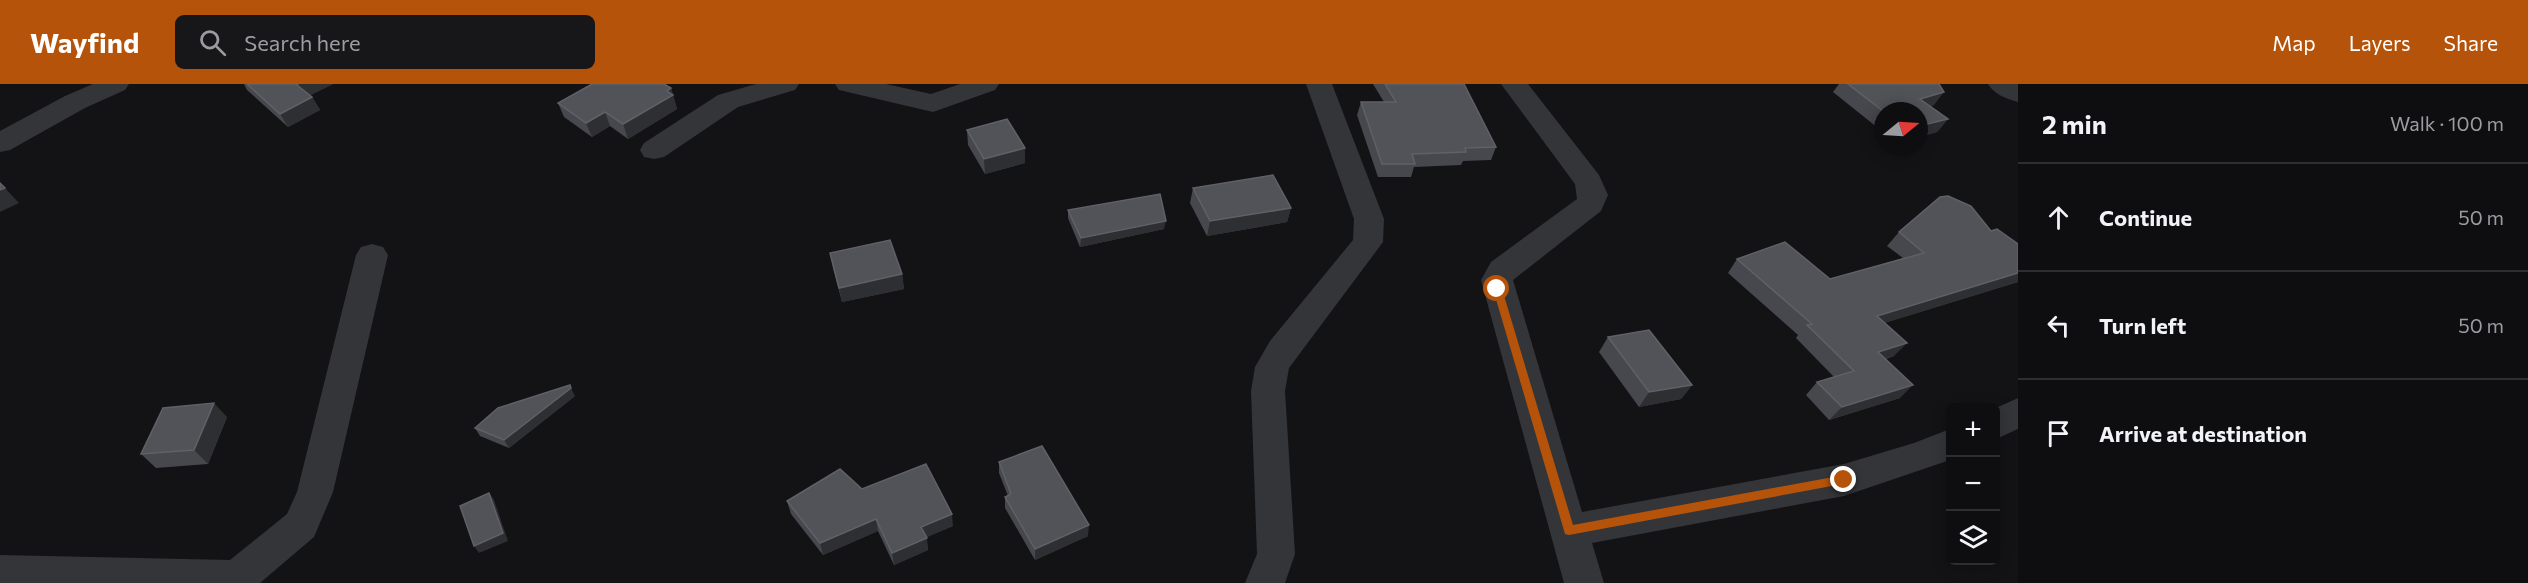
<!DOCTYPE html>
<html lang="en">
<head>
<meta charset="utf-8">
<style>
	:root { --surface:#0e0e10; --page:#171719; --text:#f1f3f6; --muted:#9b9c9f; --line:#2e2e30; --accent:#b45309 }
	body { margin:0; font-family:Commissioner,sans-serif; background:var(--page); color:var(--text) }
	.controls { position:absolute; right:18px; bottom:18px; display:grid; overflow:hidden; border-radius:9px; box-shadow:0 3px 15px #0003 }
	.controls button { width:54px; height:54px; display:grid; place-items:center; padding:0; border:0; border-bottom:2px solid var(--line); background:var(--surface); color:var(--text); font:30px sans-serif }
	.compass { position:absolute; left:1874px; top:18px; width:54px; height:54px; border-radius:50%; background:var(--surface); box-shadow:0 3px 15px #0003; rotate:72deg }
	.stop { position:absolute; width:18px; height:18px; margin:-14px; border:4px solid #b45309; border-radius:50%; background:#fff }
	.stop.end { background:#b45309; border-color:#fff; box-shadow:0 2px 6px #0008 }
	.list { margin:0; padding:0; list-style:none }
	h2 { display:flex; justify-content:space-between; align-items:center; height:78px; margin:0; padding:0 24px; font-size:26px }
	h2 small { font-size:20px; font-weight:400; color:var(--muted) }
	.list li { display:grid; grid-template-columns:39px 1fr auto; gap:18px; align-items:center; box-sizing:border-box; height:108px; padding:0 24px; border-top:2px solid var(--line) }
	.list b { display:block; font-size:22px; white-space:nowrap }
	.list em { font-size:20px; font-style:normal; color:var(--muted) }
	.icon { flex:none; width:33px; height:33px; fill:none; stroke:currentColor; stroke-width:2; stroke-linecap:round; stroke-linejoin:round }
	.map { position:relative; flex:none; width:2018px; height:499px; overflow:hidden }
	header { display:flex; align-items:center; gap:36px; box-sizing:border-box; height:84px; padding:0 30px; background:var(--accent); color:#fff }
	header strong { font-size:28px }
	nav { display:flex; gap:33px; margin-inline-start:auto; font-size:21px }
	.search { width:420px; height:54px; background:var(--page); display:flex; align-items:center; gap:15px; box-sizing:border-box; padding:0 21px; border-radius:9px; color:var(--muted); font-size:22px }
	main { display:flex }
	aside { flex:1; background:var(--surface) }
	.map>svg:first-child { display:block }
</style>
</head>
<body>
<header>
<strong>Wayfind</strong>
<div class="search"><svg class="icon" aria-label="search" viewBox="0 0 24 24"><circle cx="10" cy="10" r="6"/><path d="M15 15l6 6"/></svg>Search here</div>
<nav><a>Map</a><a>Layers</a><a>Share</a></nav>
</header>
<main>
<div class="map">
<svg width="2018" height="499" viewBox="0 0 2018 499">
	<rect width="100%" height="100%" fill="#131315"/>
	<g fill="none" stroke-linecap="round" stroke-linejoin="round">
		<g fill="#343539" fill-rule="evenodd">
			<path d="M93,0H129L125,6L85,24L10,66L0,68V47L65,12Z"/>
			<path d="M756,0H799L795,6L738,23L664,73L654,75L644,73L640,66L644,59L718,11Z"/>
			<path d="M835,0H886L931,10L960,0H999L995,6L933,28L839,6Z"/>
			<path d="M1306,0H1332L1384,135L1383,158L1289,284L1285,307L1295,470L1285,499H1245L1257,470L1251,307L1255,283L1270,257L1353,156L1354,135Z"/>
			<path d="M1501,0H1528L1599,91L1608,111L1601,127L1513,196L1582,428L1844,380L1914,359L1950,345V376L1844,412L1592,459L1604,499H1564L1481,196L1491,178L1577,115L1575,100Z"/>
			<path d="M1988,0H2018V18C2006,15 1994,10 1988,0Z"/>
			<path d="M372,160L383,163L388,171L333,408L314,453L260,499H0V471L230,476L287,430L297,408L356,171L361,163Z"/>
			<path d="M2018,314V345L1996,355V324Z"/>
		</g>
	</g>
	<g fill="#47484d">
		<path d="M244,0H333L310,11L312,13L320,26L288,43L247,6Z"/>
		<path d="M1373,0H1464L1496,63L1491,76L1463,77L1461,81L1414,83L1411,93H1378L1357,31L1361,18H1384Z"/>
		<path d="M1839,0H1939L1934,21L1930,22L1948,35L1937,48L1919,53V27H1883V48L1833,8Z"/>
		<path d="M671,4L677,25L628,55L610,42L592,53L564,33L558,19Z"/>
		<path d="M967,46L1025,64V79L985,90L968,61Z"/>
		<path d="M1193,104L1291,124L1287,138L1207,152L1190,119Z"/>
		<path d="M1068,126L1164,145L1080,163L1068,134Z"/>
		<path d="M1899,148L2018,198L1884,239L1894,272L1886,275L1900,314L1829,336L1806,311L1817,298L1834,293L1796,254L1798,251L1728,189L1737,175L1830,195L1903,174L1887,162Z"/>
		<path d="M830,169L902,190L904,205L842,218L833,184Z"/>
		<path d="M1608,253L1692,301L1681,315L1639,323L1599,268Z"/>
		<path d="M575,312L509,364L480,352L475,344Z"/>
		<path d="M227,333L208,380L156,384L141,370Z"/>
		<path d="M999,378L1088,452L1035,476L1005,424V413L1008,412L999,389Z"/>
		<path d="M862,405L953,442L926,453L928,466L894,481L878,447L823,471L791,430L787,417Z"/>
	</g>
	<g fill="#2e2f32">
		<path d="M298,0H333L305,14L297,1Z"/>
		<path d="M671,4L677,25L628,55L623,40Z"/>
		<path d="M1944,8L1934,21L1912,27L1920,15Z"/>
		<path d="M312,13L320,26L288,43L280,30Z"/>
		<path d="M605,28L610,42L592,53L586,39Z"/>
		<path d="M1948,35L1937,48L1919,53V42Z"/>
		<path d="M1025,64V79L985,90L984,75Z"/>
		<path d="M5,104L19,119L0,128V106Z"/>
		<path d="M1291,124L1287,138L1207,152L1210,137Z"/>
		<path d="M1166,137L1164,145L1080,163L1081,154Z"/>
		<path d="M2018,189V198L1865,245L1877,232Z"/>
		<path d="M902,190L904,205L842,218L839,204Z"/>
		<path d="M1907,259L1894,272L1866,280L1878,268Z"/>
		<path d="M1692,301L1681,315L1639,323L1649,308Z"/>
		<path d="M1913,301L1900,314L1829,336L1842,323Z"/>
		<path d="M571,304L575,312L509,364L504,356Z"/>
		<path d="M214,319L227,333L208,380L194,366Z"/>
		<path d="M489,409L494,416L508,457L479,469L474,462Z"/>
		<path d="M952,430L953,442L923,455L921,443Z"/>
		<path d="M876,435L878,447L823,471L820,459Z"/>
		<path d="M1089,441L1088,452L1035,476V465Z"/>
		<path d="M927,454L928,466L894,481L892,469Z"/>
	</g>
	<g fill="#515358" stroke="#5f6166" stroke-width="1.5">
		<path d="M247,0H298L297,1L312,13L280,30Z"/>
		<path d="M592,0H664L671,4L667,7L673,11L623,40L605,28L586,39L558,19Z"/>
		<path d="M1385,0H1464L1496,63L1465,64L1466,68L1412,70L1415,80H1382L1361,18H1396Z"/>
		<path d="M1848,0H1939L1944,8L1920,15L1948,35L1919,42V27H1883Z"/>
		<path d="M1007,35L1025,64L984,75L967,46Z"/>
		<path d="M1273,91L1291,124L1210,137L1193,104Z"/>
		<path d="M0,99L5,104L0,106Z"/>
		<path d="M1160,110L1166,137L1081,154L1068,126Z"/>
		<path d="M1948,112L1971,122L1991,147L1997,145L2018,160V189L1877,232L1907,259L1878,268L1913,301L1842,323L1817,298L1854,287L1807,241L1812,240L1737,175L1785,158L1830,195L1924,169L1899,148L1940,113Z"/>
		<path d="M890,156L902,190L839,204L830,169Z"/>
		<path d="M1649,246L1692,301L1649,308L1608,253Z"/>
		<path d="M570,301L571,304L504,356L475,344L498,324Z"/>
		<path d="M214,319L194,366L141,370L163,324Z"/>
		<path d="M1042,362L1089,441L1035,465L1005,413L1011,410L999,378Z"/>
		<path d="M926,380L952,430L921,443L927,454L892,469L876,435L820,459L787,417L840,385L862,405Z"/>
		<path d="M489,409L503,449L474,462L460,422Z"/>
	</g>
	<path fill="#b45309" d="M1497,201L1502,205L1573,441L1844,391L1849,396L1848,399L1569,451L1565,450L1493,205Z"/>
</svg>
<div class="controls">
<button>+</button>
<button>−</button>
<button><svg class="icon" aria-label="layers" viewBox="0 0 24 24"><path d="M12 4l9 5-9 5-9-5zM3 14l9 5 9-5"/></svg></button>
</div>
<svg class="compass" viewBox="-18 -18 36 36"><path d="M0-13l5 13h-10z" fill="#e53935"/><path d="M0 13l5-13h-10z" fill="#9b9c9f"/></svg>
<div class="stop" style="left:1497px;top:205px"></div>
<div class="stop end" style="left:1844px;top:396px"></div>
</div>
<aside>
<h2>2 min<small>Walk · 100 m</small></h2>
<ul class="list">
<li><svg class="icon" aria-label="ahead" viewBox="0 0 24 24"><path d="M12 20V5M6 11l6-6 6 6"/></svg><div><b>Continue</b></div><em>50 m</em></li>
<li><svg class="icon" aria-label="left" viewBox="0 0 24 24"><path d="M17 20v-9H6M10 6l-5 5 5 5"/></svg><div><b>Turn left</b></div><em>50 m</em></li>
<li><svg class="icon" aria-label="arrive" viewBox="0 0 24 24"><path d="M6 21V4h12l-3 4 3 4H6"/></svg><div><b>Arrive at destination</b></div></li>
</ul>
</aside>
</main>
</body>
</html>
